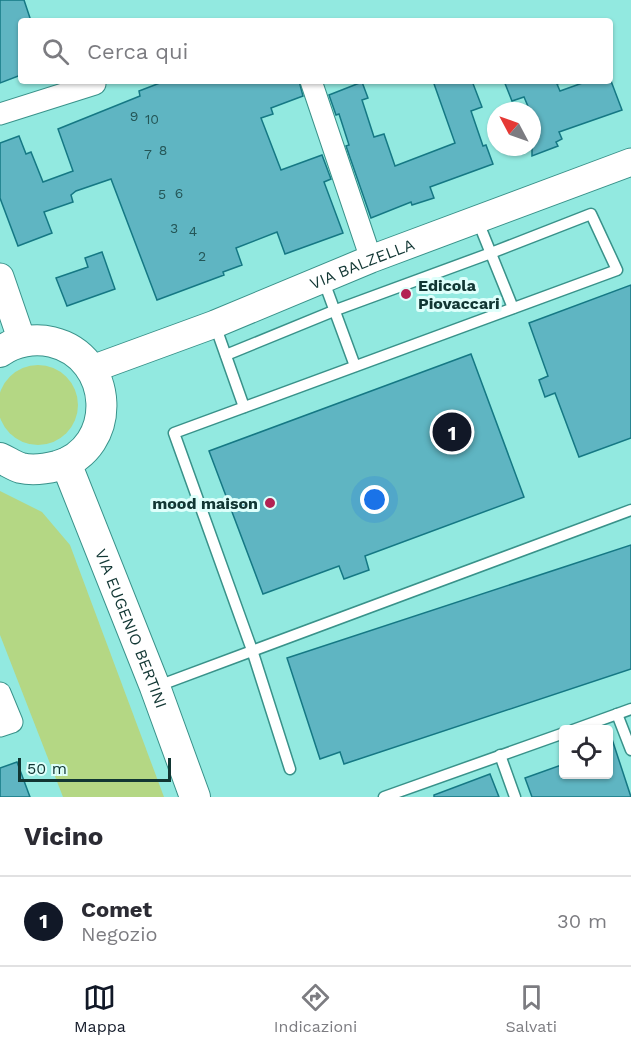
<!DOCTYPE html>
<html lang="it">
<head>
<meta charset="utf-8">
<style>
	:root { --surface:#fff; --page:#f7f7f7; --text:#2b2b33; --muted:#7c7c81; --line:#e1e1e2; --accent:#111827 }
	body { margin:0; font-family:"Work Sans",sans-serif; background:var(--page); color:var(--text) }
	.controls { position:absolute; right:18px; bottom:18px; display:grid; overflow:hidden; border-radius:6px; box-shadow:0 2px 4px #0004 }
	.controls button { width:54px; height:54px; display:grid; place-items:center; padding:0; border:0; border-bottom:2px solid var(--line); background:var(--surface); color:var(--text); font:30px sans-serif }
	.compass { position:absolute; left:487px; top:102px; width:54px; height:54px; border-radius:50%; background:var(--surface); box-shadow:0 2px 4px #0004; rotate:311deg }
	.scale { position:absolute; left:18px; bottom:15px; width:153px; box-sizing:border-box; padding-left:6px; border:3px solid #113633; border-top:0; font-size:16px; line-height:21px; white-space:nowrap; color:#113633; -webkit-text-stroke:4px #defffb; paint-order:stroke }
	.you { position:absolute; left:375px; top:500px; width:21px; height:21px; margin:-15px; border:4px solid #fff; border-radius:50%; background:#1a73e8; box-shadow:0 0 0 9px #1a73e833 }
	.badge { display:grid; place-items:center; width:39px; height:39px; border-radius:50%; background:var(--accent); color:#fff; font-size:20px; font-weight:700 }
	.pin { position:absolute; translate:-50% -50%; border:3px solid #fff; box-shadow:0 2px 6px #0006 }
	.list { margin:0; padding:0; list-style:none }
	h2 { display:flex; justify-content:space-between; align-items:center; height:78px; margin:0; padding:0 24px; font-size:26px }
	h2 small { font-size:20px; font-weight:400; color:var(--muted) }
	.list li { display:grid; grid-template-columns:39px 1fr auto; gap:18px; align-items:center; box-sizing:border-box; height:90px; padding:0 24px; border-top:2px solid var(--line) }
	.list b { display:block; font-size:22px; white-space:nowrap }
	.list p { margin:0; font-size:20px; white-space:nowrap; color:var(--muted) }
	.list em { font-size:20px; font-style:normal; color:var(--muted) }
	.icon { flex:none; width:33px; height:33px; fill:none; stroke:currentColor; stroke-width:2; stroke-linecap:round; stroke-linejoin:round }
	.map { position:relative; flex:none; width:631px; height:797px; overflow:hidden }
	.search { position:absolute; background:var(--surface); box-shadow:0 2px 4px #0004; left:18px; right:18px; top:18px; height:66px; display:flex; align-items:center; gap:15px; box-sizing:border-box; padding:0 21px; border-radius:6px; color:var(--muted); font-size:22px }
	.sheet { height:168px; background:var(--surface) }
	nav { display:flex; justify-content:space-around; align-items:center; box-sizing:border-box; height:84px; border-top:2px solid var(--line); background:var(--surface); font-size:16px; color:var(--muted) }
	nav a { display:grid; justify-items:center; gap:3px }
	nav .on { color:var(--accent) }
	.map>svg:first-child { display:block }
</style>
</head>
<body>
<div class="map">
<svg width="631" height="797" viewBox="0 0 631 797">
	<rect width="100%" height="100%" fill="#92e9e0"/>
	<g fill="#b4d784">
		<circle cx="38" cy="405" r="40"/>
		<path d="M0,491L42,512L70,545L164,797H63L0,635Z"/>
	</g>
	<g fill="#5fb5c2" stroke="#157884" stroke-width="1.5">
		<path d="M0,0H24L31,21H21V75L0,83Z"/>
		<path d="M165,81H299L303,96L271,108L273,114L261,118L281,170L322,155L331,179L324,182L343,233L285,254L277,232L236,248L242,265L223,272L224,275L157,300L111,179L76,191L71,195L73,202L44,212L52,233L18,246L0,198V143L19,136L26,154L31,152L43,182L73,171L58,129L140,96L139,91Z"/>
		<path d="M433,81H472L482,107L471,111L483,146L486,145L493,164L430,187L434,198L412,205L411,202L371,218L346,146L349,145L339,114L336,115L329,95L362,82L368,98L362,100L374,137L384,134L395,166L455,143Z"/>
		<path d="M504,81H561V83L557,84L560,91L588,81H611L622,110L559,132L562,139L556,142L558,146L532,156V111H530L524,97L512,101Z"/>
		<path d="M102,252L115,289L67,306L56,278L88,267L85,258Z"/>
		<path d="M631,285V438L579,457L555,393L545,397L539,380L548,376L529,323Z"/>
		<path d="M471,354L524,497L365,556L369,570L344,579L339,566L263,594L209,451Z"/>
		<path d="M631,545V669L344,764L340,752L320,759L287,658Z"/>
		<path d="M611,736L631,797H532L525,778L564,764V774H609V737Z"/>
		<path d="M17,762L30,797H0V768Z"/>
		<path d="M490,774L499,797H434V795Z"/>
	</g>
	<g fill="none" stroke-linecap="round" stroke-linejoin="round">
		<g stroke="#39928a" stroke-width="13">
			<g id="service">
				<path d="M477,219L513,308"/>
				<path d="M323,279L355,366"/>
				<path d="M215,325L244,407"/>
				<path d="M226,355L336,310L491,253L591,214L617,270L174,433L252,650L290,769"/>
				<path d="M158,686L631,510"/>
				<path d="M617,714L631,750"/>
				<path d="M573,730L631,709"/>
				<path d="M500,755L515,797"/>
				<path d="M384,797L564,733"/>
			</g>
		</g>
		<g stroke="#39928a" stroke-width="23">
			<g id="minor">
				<path d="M311,81L371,259"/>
				<path d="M0,114L95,84"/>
				<path d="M0,693L12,722L0,726"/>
			</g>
		</g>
		<g stroke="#39928a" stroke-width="29">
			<g id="tertiary">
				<path d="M0,277L22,341"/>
				<path id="s1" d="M92,369L215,324L371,259L631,162"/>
			</g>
		</g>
		<g stroke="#39928a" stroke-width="32">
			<g id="secondary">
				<path d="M0,352C14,341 35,338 52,342C115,357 119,448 57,466C45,469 33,471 21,468C14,466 7,461 0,458"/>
				<path id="s2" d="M66,463L155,687L195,797"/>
			</g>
		</g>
		<use href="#service" stroke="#fff" stroke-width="10"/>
		<use href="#minor" stroke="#fff" stroke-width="21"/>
		<use href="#tertiary" stroke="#fff" stroke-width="27"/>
		<use href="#secondary" stroke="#fff" stroke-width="30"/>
	</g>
	<g fill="#b32353" stroke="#defffb" stroke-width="2">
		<circle cx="406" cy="294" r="6"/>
		<circle cx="270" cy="503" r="6"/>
	</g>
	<g text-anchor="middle" stroke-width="6" stroke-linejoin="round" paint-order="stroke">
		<g font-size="14" fill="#245657">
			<text x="134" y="121">9</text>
			<text x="152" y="124">10</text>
			<text x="163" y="155">8</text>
			<text x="148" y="159">7</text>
			<text x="179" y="198">6</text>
			<text x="162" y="199">5</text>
			<text x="174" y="233">3</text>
			<text x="193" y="236">4</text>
			<text x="202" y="261">2</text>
		</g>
		<g font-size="16" fill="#113633" stroke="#defffb">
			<text dy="6" stroke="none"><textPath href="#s1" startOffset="290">VIA BALZELLA</textPath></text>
			<text dy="6" stroke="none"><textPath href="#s2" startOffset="178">VIA EUGENIO BERTINI</textPath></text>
		</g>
		<g font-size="16" font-weight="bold" fill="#113633" stroke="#defffb" text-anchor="start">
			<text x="418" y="291">Edicola<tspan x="418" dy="18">Piovaccari</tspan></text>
			<text x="258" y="509" text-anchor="end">mood maison</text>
		</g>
	</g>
</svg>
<div class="controls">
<button><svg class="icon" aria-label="locate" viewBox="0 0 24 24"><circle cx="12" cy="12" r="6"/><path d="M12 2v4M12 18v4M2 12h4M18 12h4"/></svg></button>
</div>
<svg class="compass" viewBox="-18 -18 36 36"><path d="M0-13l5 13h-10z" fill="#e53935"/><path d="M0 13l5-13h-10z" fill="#7c7c81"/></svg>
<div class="scale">50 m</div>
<div class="you"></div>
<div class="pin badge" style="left:452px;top:432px">1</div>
<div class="search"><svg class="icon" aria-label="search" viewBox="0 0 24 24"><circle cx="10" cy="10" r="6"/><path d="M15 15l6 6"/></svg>Cerca qui</div>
</div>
<section class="sheet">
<h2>Vicino<small></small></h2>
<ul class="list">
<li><span class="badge">1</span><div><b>Comet</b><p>Negozio</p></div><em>30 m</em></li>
</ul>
</section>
<nav>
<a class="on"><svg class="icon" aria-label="map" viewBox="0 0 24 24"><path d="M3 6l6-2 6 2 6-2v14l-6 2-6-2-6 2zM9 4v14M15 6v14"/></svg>Mappa</a>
<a><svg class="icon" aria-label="directions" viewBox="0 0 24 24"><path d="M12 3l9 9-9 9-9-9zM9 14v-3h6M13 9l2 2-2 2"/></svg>Indicazioni</a>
<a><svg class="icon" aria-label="saved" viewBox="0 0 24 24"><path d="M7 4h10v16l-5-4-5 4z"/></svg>Salvati</a>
</nav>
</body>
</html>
